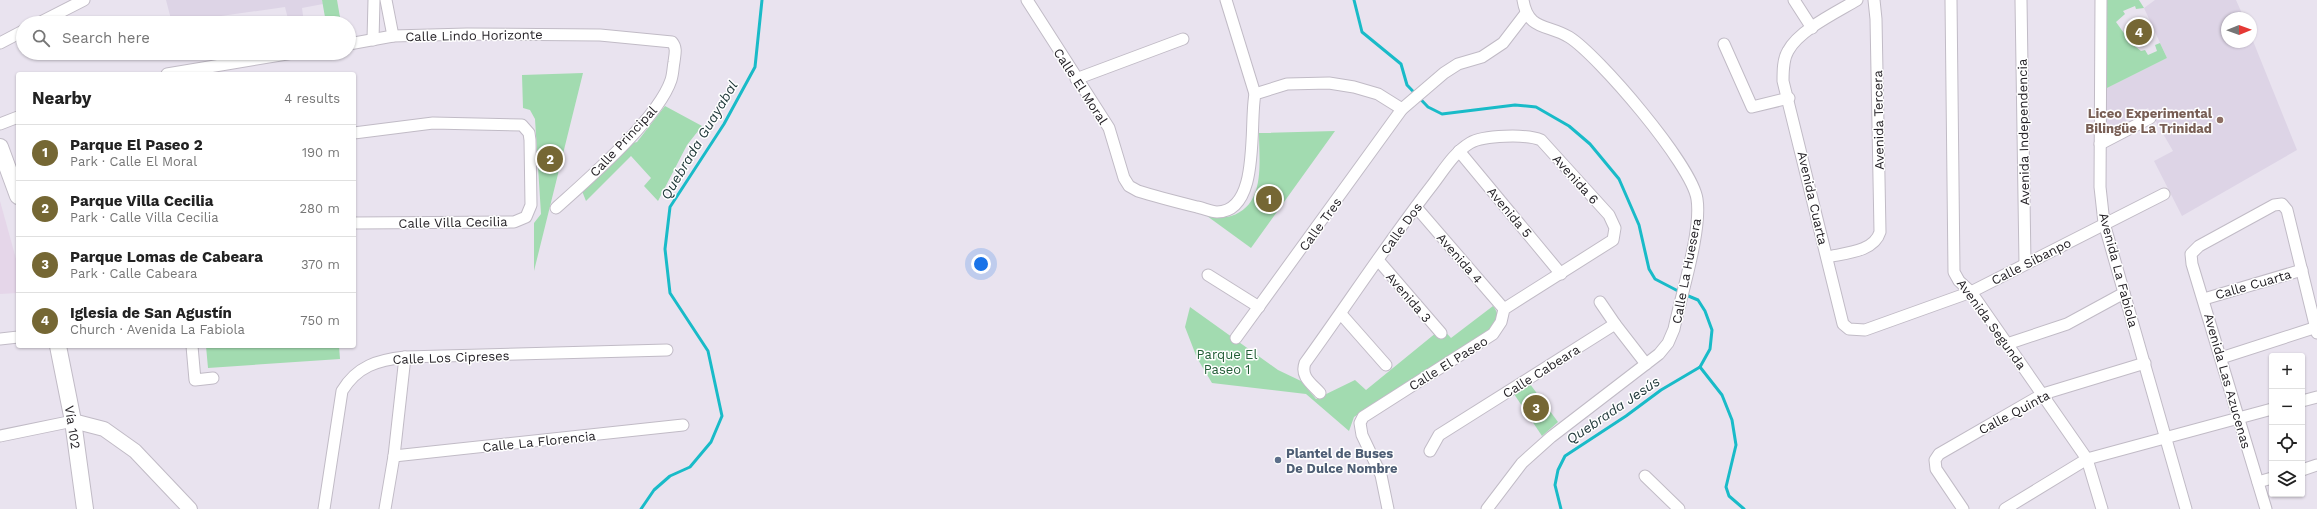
<!DOCTYPE html>
<html lang="en">
<head>
<meta charset="utf-8">
<style>
	:root { --surface:#fff; --page:#f6f6f6; --text:#222; --muted:#767676; --line:#e0e0e0; --accent:#756734 }
	body { margin:0; font-family:"Work Sans",sans-serif; background:var(--page); color:var(--text) }
	.controls { position:absolute; right:12px; bottom:12px; display:grid; overflow:hidden; border-radius:4px; box-shadow:0 1px 3px #0004 }
	.controls button { width:36px; height:36px; display:grid; place-items:center; padding:0; border:0; border-bottom:1px solid var(--line); background:var(--surface); color:var(--text); font:20px sans-serif }
	.compass { position:absolute; left:2221px; top:12px; width:36px; height:36px; border-radius:50%; background:var(--surface); box-shadow:0 1px 3px #0004; rotate:89deg }
	.you { position:absolute; left:981px; top:264px; width:14px; height:14px; margin:-10px; border:3px solid #fff; border-radius:50%; background:#1a73e8; box-shadow:0 0 0 6px #1a73e833 }
	.badge { display:grid; place-items:center; width:26px; height:26px; border-radius:50%; background:var(--accent); color:#fff; font-size:13px; font-weight:700 }
	.pin { position:absolute; translate:-50% -50%; border:2px solid #fff; box-shadow:0 1px 4px #0006 }
	.list { margin:0; padding:0; list-style:none }
	h2 { display:flex; justify-content:space-between; align-items:center; height:52px; margin:0; padding:0 16px; font-size:17px }
	h2 small { font-size:13px; font-weight:400; color:var(--muted) }
	.list li { display:grid; grid-template-columns:26px 1fr auto; gap:12px; align-items:center; box-sizing:border-box; height:56px; padding:0 16px; border-top:1px solid var(--line) }
	.list b { display:block; font-size:15px; white-space:nowrap }
	.list p { margin:0; font-size:13px; white-space:nowrap; color:var(--muted) }
	.list em { font-size:13px; font-style:normal; color:var(--muted) }
	.icon { flex:none; width:22px; height:22px; fill:none; stroke:currentColor; stroke-width:2; stroke-linecap:round; stroke-linejoin:round }
	.map { position:relative; flex:none; width:2317px; height:509px; overflow:hidden }
	.search { position:absolute; background:var(--surface); box-shadow:0 1px 3px #0004; left:16px; top:16px; width:340px; height:44px; display:flex; align-items:center; gap:10px; box-sizing:border-box; padding:0 14px; border-radius:22px; color:var(--muted); font-size:15px }
	.panel { position:absolute; background:var(--surface); box-shadow:0 1px 3px #0004; left:16px; top:72px; width:340px; height:276px; border-radius:4px }
	.map>svg:first-child { display:block }
</style>
</head>
<body>
<div class="map">
<svg width="2317" height="509" viewBox="0 0 2317 509">
	<rect width="100%" height="100%" fill="#e9e3ef"/>
	<path fill="#e5d6e9" d="M0,201L18,266V293L0,294Z"/>
	<g fill="#ddd4e6">
		<path d="M166,0H322L323,4L302,8L304,23H289L285,7L172,23Z"/>
		<path d="M2155,0H2236L2244,18H2227V42H2251V36L2297,150L2182,216L2154,161L2173,151L2148,108L2107,132L2105,89L2167,58L2144,8Z"/>
	</g>
	<g fill="#a2dbb0">
		<path d="M322,0H337L341,23H326Z"/>
		<path d="M2107,0H2139L2144,8L2136,9L2135,6L2123,11L2125,14L2116,22L2131,43L2141,51L2145,50L2148,55L2157,51L2155,45L2160,43L2167,58L2105,89Z"/>
		<path d="M583,73L534,271V223L541,214L535,119L530,110L523,108L522,75Z"/>
		<path d="M665,106L702,126L687,145L658,201L644,186L651,178L631,156L586,201L582,191L629,144L637,142Z"/>
		<path d="M1335,131L1251,248L1207,216C1214,216 1224,218 1231,216C1266,205 1259,162 1259,133Z"/>
		<path d="M1493,306C1499,314 1499,319 1493,327L1354,417L1349,431L1306,394L1212,383L1197,358L1185,327L1190,307L1278,370L1301,381L1316,399L1355,380L1366,390L1442,328L1451,338Z"/>
		<path d="M206,346H339L340,359L208,368Z"/>
		<path d="M1530,384L1558,422L1542,436L1514,394Z"/>
	</g>
	<g fill="none" stroke-linecap="round" stroke-linejoin="round">
		<g stroke="#19bbc8" stroke-width="3">
			<path d="M1354,0L1362,32L1401,64L1407,85L1428,107L1442,114L1515,105L1536,107L1569,126L1590,144L1619,179L1639,225L1649,269L1655,279L1680,292"/>
			<path d="M1686,295L1698,300L1705,311L1712,330L1710,349L1700,367"/>
			<path d="M1700,367L1722,395L1732,420L1736,445L1726,487L1729,496L1744,509"/>
			<path d="M641,509L654,490L670,476L690,467L711,442L722,416L708,351L670,293L665,249L670,207L724,124L755,67L762,0"/>
			<path d="M1561,509L1555,485L1558,470L1565,456L1626,416L1661,390L1700,367"/>
		</g>
		<g stroke="#c1bbc6" stroke-width="13">
			<g id="minor">
				<path d="M386,0L393,36"/>
				<path d="M1027,0L1109,128L1124,178L1129,186L1138,191C1157,197 1177,202 1197,207C1203,208 1211,212 1217,212C1261,212 1249,123 1255,94L1287,84L1329,83L1354,87L1378,94L1402,109L1444,73L1458,64L1482,57L1503,43L1526,13"/>
				<path d="M1226,0L1255,94"/>
				<path d="M1794,0L1812,28"/>
				<path d="M1857,0C1837,12 1799,30 1788,51C1783,59 1783,71 1783,81L1843,324L1849,329L1865,330L1971,292L2164,194"/>
				<path d="M1951,0L1954,272L1959,281L1971,292L2087,459L2102,509"/>
				<path d="M2021,0L2025,264"/>
				<path d="M2101,0L2100,187L2104,223L2186,509"/>
				<path d="M39,23L84,0"/>
				<path d="M373,40L374,0"/>
				<path d="M0,43L23,31"/>
				<path d="M349,44L393,36L467,34L600,35L672,42C677,48 675,54 674,62C673,67 673,74 671,80C658,119 588,179 556,208"/>
				<path d="M1724,44L1752,107L1789,98"/>
				<path d="M167,74L293,53"/>
				<path d="M1076,79L1183,39"/>
				<path d="M0,124L18,117"/>
				<path d="M354,133L433,123L522,125L529,133L530,140L531,205L526,217L514,222L354,223"/>
				<path d="M2100,144L2150,118"/>
				<path d="M1459,151L1561,274"/>
				<path d="M1416,207L1504,309"/>
				<path d="M1827,257C1845,253 1874,252 1880,232L1876,19L1874,0"/>
				<path d="M1378,260L1441,333"/>
				<path d="M1208,275L1259,307"/>
				<path d="M2204,299L2302,270"/>
				<path d="M1600,302L1615,324"/>
				<path d="M1341,314L1386,365"/>
				<path d="M1236,338L1402,109"/>
				<path d="M0,339L18,337"/>
				<path d="M2007,344L2067,324L2124,293"/>
				<path d="M192,346L195,380L213,378"/>
				<path d="M2221,358L2317,327"/>
				<path d="M1320,393C1312,384 1300,377 1305,363C1347,305 1386,245 1430,188C1442,173 1453,153 1470,143C1483,135 1527,134 1541,140L1609,215L1615,228L1613,240L1504,309L1501,322L1493,334L1363,417L1360,423L1362,435L1381,475L1388,509"/>
				<path d="M2302,401L2317,397"/>
				<path d="M0,436L73,421"/>
				<path d="M1430,451L1439,435L1615,324L1646,364"/>
				<path d="M394,456L683,425"/>
				<path d="M2302,470L2317,465"/>
				<path d="M1645,476L1679,509"/>
				<path d="M2258,482L2272,478"/>
				<path d="M324,509L342,391C357,366 378,360 405,357L667,350"/>
				<path d="M385,509L394,456L405,357"/>
				<path d="M1487,509L1522,463L1551,437L1659,354L1668,343L1674,329C1681,295 1702,231 1697,199C1692,165 1598,55 1569,37C1548,24 1528,31 1523,0"/>
				<path d="M1963,509L1936,469L1935,460L1939,454L2043,394L2145,363"/>
				<path d="M2005,509L2087,459L2272,409"/>
				<path d="M2266,509L2192,264L2191,254L2199,246L2274,205L2282,204L2287,210L2317,333"/>
			</g>
		</g>
		<g stroke="#c1bbc6" stroke-width="16">
			<path id="tertiary" d="M73,421L104,429L135,451L190,509"/>
		</g>
		<g stroke="#c1bbc6" stroke-width="18">
			<g id="secondary">
				<path d="M0,147L18,196"/>
				<path d="M58,346L73,421L85,509"/>
			</g>
		</g>
		<use href="#minor" stroke="#fff" stroke-width="11"/>
		<use href="#tertiary" stroke="#fff" stroke-width="14"/>
		<use href="#secondary" stroke="#fff" stroke-width="16"/>
	</g>
	<circle fill="#8d6e63" stroke="#fff" stroke-width="1.5" cx="2220" cy="120" r="4"/>
	<circle fill="#5c6f8a" stroke="#fff" stroke-width="1.5" cx="1278" cy="460" r="4"/>
	<g text-anchor="middle" stroke-width="3" stroke-linejoin="round" paint-order="stroke">
		<g font-size="13" fill="#252227" stroke="#fff">
			<text transform="translate(474 35) rotate(-1)" y="5">Calle Lindo Horizonte</text>
			<text transform="translate(1081 86) rotate(57)" y="5">Calle El Moral</text>
			<text transform="translate(1878 120) rotate(-91)" y="5">Avenida Tercera</text>
			<text transform="translate(2023 132) rotate(-91)" y="5">Avenida Independencia</text>
			<text transform="translate(623 141) rotate(-47)" y="5">Calle Principal</text>
			<text transform="translate(1576 179) rotate(48)" y="5">Avenida 6</text>
			<text transform="translate(1813 198) rotate(77)" y="5">Avenida Cuarta</text>
			<text transform="translate(1510 212) rotate(50)" y="5">Avenida 5</text>
			<text transform="translate(453 222) rotate(-1)" y="5">Calle Villa Cecilia</text>
			<text transform="translate(1320 224) rotate(-54)" y="5">Calle Tres</text>
			<text transform="translate(1401 228) rotate(-54)" y="5">Calle Dos</text>
			<text transform="translate(1460 258) rotate(49)" y="5">Avenida 4</text>
			<text transform="translate(2031 261) rotate(-27)" y="5">Calle Sibanpo</text>
			<text transform="translate(2119 270) rotate(75)" y="5">Avenida La Fabiola</text>
			<text transform="translate(1686 271) rotate(-79)" y="5">Calle La Huesera</text>
			<text transform="translate(2253 284) rotate(-16)" y="5">Calle Cuarta</text>
			<text transform="translate(1409 297) rotate(49)" y="5">Avenida 3</text>
			<text transform="translate(1992 324) rotate(54)" y="5">Avenida Segunda</text>
			<text transform="translate(451 357) rotate(-2)" y="5">Calle Los Cipreses</text>
			<text transform="translate(1448 363) rotate(-32)" y="5">Calle El Paseo</text>
			<text transform="translate(1541 371) rotate(-32)" y="5">Calle Cabeara</text>
			<text transform="translate(2228 381) rotate(74)" y="5">Avenida Las Azucenas</text>
			<text transform="translate(2014 412) rotate(-28)" y="5">Calle Quinta</text>
			<text transform="translate(73 427) rotate(81)" y="5">Vía 102</text>
			<text transform="translate(539 441) rotate(-6)" y="5">Calle La Florencia</text>
		</g>
		<g font-size="13" font-weight="bold" fill="#785e54" stroke="#fff" text-anchor="end">
			<text x="2212" y="118">Liceo Experimental<tspan x="2212" dy="15">Bilingüe La Trinidad</tspan></text>
		</g>
		<g font-size="13" fill="#225d36" stroke="#fff">
			<text x="1227" y="359">Parque El<tspan x="1227" dy="15">Paseo 1</tspan></text>
		</g>
		<g font-size="13" font-weight="bold" fill="#4e5e75" stroke="#fff" text-anchor="start">
			<text x="1286" y="458">Plantel de Buses<tspan x="1286" dy="15">De Dulce Nombre</tspan></text>
		</g>
		<g font-size="14" font-style="italic" fill="#21393b" stroke="#fff">
			<text transform="translate(699 140) rotate(-59)" y="5">Quebrada Guayabal</text>
			<text transform="translate(1613 410) rotate(-34)" y="5">Quebrada Jesús</text>
		</g>
	</g>
</svg>
<div class="controls">
<button>+</button>
<button>−</button>
<button><svg class="icon" aria-label="locate" viewBox="0 0 24 24"><circle cx="12" cy="12" r="6"/><path d="M12 2v4M12 18v4M2 12h4M18 12h4"/></svg></button>
<button><svg class="icon" aria-label="layers" viewBox="0 0 24 24"><path d="M12 4l9 5-9 5-9-5zM3 14l9 5 9-5"/></svg></button>
</div>
<svg class="compass" viewBox="-18 -18 36 36"><path d="M0-13l5 13h-10z" fill="#e53935"/><path d="M0 13l5-13h-10z" fill="#767676"/></svg>
<div class="you"></div>
<div class="pin badge" style="left:1269px;top:199px">1</div>
<div class="pin badge" style="left:550px;top:159px">2</div>
<div class="pin badge" style="left:1536px;top:408px">3</div>
<div class="pin badge" style="left:2139px;top:32px">4</div>
<div class="search"><svg class="icon" aria-label="search" viewBox="0 0 24 24"><circle cx="10" cy="10" r="6"/><path d="M15 15l6 6"/></svg>Search here</div>
<section class="panel">
<h2>Nearby<small>4 results</small></h2>
<ul class="list">
<li><span class="badge">1</span><div><b>Parque El Paseo 2</b><p>Park · Calle El Moral</p></div><em>190 m</em></li>
<li><span class="badge">2</span><div><b>Parque Villa Cecilia</b><p>Park · Calle Villa Cecilia</p></div><em>280 m</em></li>
<li><span class="badge">3</span><div><b>Parque Lomas de Cabeara</b><p>Park · Calle Cabeara</p></div><em>370 m</em></li>
<li><span class="badge">4</span><div><b>Iglesia de San Agustín</b><p>Church · Avenida La Fabiola</p></div><em>750 m</em></li>
</ul>
</section>
</div>
</body>
</html>
